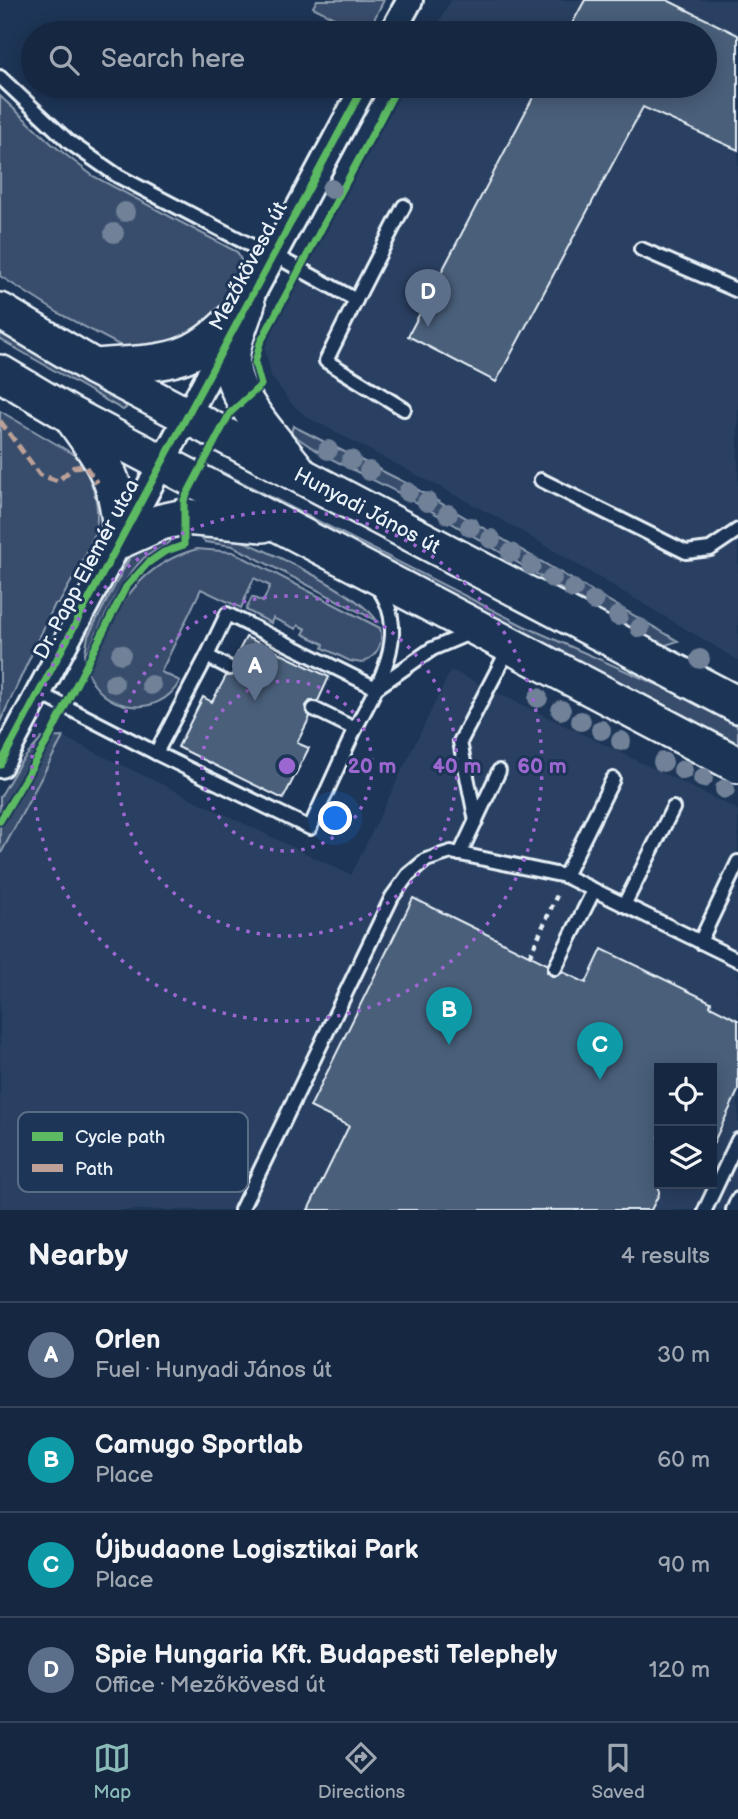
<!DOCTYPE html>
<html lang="en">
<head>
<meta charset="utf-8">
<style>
	:root { --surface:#162841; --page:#1f3048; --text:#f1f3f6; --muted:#9ea6b1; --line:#35445a; --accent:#8bbbb9 }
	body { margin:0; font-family:"Balsamiq Sans",sans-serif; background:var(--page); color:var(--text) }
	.controls { position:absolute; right:21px; bottom:21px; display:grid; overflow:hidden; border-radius:0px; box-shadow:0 4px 18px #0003 }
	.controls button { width:63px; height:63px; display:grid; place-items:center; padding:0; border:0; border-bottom:2px solid var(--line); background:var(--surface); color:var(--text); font:35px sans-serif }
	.you { position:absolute; left:336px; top:819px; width:24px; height:24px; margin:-18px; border:5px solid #fff; border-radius:50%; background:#1a73e8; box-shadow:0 0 0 10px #1a73e833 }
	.badge { display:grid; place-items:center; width:46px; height:46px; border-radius:50%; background:var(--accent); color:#fff; font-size:23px; font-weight:700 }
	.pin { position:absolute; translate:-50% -58px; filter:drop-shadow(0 2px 4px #0008) }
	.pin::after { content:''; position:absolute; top:37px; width:24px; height:21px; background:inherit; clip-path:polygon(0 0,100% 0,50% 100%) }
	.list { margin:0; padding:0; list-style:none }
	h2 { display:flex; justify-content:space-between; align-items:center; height:91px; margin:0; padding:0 28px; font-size:30px }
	h2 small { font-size:23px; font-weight:400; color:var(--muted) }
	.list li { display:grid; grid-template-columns:46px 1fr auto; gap:21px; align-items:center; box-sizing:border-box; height:105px; padding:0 28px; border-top:2px solid var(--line) }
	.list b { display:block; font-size:26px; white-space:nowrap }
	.list p { margin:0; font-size:23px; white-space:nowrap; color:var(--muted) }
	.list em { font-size:23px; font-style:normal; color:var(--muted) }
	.icon { flex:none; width:38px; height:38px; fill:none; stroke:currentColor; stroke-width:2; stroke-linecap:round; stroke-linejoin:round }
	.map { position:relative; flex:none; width:738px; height:1210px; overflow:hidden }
	.search { position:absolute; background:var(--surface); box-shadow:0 4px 18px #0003; left:21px; right:21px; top:21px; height:77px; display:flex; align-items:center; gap:18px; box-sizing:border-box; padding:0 24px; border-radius:38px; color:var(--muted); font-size:26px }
	.sheet { height:511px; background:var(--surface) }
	nav { display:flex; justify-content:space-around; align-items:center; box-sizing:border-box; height:98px; border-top:2px solid var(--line); background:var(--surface); font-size:19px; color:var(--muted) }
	nav a { display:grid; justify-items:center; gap:4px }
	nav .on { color:var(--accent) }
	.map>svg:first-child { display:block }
</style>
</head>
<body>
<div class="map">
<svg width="738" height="1210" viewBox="0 0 738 1210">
	<rect width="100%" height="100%" fill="#1d3557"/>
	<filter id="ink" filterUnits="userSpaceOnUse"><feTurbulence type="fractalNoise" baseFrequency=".0143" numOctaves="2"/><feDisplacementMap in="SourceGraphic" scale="14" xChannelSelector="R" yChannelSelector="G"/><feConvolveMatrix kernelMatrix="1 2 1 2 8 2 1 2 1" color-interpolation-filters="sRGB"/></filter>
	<g filter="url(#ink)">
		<g fill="#2a4162" fill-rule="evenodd">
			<path d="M451,0H738V660L504,521L307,417L291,403L271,376L265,348L274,329L405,86H705V33H433Z"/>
			<path d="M451,670L738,810V1210H0V854L63,737L351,875ZM659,1068H712V1184H659Z"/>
		</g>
		<g fill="#374d6c" stroke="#909fb2" stroke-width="2">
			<path d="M317,0H384L367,33H363L313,7Z"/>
			<path d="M0,96L52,144L93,176L237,252L247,272L237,297L188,341L125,348L60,314L0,276Z"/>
			<path d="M0,332L125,404L126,408L123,410L10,345L0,339Z"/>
			<path d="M0,411L87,462L83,465C115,525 87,549 59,604H55L0,722Z"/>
			<path d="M293,426L406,483L678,641L663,646L655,643C573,598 494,547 412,500C371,477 327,461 291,433Z"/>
			<path d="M222,472L524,626L719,712L738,727V746L222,475Z"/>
			<path d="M198,535C209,535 221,534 231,537C263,548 361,594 377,621L233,546L205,542Z"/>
			<path d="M174,536C170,547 153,550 144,558C117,585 102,625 84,658L88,636L130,557L137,547Z"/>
			<path d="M197,549L233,552L380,628C384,644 377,656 362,663L350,661L323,648L324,644L303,634L306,629L298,625L296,629L273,618L271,623L246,610L252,597L263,602L270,586L254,578L241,608L201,589L161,672L180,681C159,720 101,712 87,671C114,615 133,566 197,549Z"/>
			<path d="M63,737L0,855V797L20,763L42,738Z"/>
		</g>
		<g fill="#495e7a" stroke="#e8f1f8" stroke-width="2">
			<path d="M585,0H667L738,35V150L643,107L496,382L408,336L539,86H705V33H567Z"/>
			<path d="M246,637L329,677L318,701H310L306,706L310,717L297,743L309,748L283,799L178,747L203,697L212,702L226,676L237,673L239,667L234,660Z"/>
			<path d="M413,898L547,964V972L552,976L563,972L586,983L602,949L711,1002L710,1006L738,1020V1091L712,1146V1068H659V1194L651,1210H308L349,1126L310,1107Z"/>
		</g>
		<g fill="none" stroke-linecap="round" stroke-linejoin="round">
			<g stroke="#e8f1f8" stroke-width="18">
				<g id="service">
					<path d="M0,77L69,142L118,176L273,257"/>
					<path d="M641,249L738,291"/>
					<path d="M274,255L356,300L326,361L404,409"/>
					<path d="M356,300L404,206"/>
					<path d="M541,480L686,552L710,549L738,530"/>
					<path d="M207,656L227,614L376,688"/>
					<path d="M376,688L432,649L472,632"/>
					<path d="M39,693L156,753L207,656L230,668"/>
					<path d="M314,709L355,729C377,686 412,633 378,588"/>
					<path d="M156,753L310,828L355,729"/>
					<path d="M476,821L460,742L510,646"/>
					<path d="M460,854L499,771"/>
					<path d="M565,876L613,779"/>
					<path d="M624,905L673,808"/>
					<path d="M700,942L738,862"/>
					<path d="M555,968L594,890"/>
					<path d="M241,1210L392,897L408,875L426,860L451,852L565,876L738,960"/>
					<path d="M705,1210L738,1140"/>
					<path d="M733,1210L738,1199"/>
				</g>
			</g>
			<g stroke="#e8f1f8" stroke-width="30">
				<g id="minor">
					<path d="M392,33L410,0"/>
					<path d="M0,765L364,86"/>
				</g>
			</g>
			<g stroke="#e8f1f8" stroke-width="40">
				<g id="secondary">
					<path d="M247,304C241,323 229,348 232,368C236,401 277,444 297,470"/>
					<path id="s1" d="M0,311L94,367L738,705"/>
					<path d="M94,367C169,361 192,367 245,307"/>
					<path d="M0,373L69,414L738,765"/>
					<path d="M74,420C107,466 119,482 121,540L161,522L184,517L263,524"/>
				</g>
			</g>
			<path stroke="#e8f1f8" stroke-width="4.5" stroke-dasharray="5 5" stroke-linecap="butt" d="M530,955L558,893"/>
			<use href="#service" stroke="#1d3557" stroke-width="12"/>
			<use href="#minor" stroke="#1d3557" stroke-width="24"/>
			<use href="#secondary" stroke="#1d3557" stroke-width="35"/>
			<path stroke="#bda197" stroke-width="5" stroke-dasharray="10 5" stroke-linecap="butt" d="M0,421L40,475L58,481L74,467L85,466L97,483"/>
			<g stroke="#1d3557" stroke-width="11">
				<g id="cycleway">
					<path d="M0,765L364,86"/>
					<path d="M0,821L49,738L126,587L148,563L164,552L184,545V500L230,413L261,385L255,363L260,343L398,86"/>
				</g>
			</g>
			<use href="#cycleway" stroke="#5cba63" stroke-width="7"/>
		</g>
		<g fill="#708198">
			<circle cx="331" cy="189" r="10"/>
			<circle cx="125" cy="212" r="10"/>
			<circle cx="114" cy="233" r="10"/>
			<circle cx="328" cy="450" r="10"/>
			<circle cx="351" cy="460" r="10"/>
			<circle cx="369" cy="471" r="10"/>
			<circle cx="408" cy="492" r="10"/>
			<circle cx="427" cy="502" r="10"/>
			<circle cx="448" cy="514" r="10"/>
			<circle cx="470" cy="527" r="10"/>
			<circle cx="491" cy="539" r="10"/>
			<circle cx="511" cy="553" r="10"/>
			<circle cx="531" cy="565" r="10"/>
			<circle cx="552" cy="578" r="10"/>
			<circle cx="573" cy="589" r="10"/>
			<circle cx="594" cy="601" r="10"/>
			<circle cx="618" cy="616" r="10"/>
			<circle cx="640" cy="628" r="10"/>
			<circle cx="121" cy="654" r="10"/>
			<circle cx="700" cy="659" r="10"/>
			<circle cx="114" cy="683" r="10"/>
			<circle cx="151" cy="685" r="10"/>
			<circle cx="538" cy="698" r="10"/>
			<circle cx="561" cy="710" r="10"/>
			<circle cx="581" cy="721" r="10"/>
			<circle cx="601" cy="730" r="10"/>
			<circle cx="621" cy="741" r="10"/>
			<circle cx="663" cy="762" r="10"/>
			<circle cx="683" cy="770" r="10"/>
			<circle cx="703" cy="778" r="10"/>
			<circle cx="725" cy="789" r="10"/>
		</g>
	</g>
	<g fill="none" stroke="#9c67d0" stroke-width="3.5" stroke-dasharray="3.5 7">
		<circle cx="287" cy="766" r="85"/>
		<circle cx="287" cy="766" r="170"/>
		<circle cx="287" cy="766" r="255"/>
	</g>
	<g text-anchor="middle" stroke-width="6" stroke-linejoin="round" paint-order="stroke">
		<g font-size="21" fill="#e8f1f8" stroke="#1d3557">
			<text transform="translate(248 266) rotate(-62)" y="7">Mezőkövesd út</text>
			<text dy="7" stroke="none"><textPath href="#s1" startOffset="418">Hunyadi János út</textPath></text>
			<text transform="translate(86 569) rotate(-62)" y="7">Dr. Papp Elemér utca</text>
		</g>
	</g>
	<rect x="18" y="1112" width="230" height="80" rx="10" fill="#1d3557" stroke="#5a6d87" stroke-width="2"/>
	<rect x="32" y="1132" width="31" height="9" fill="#5cba63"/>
	<rect x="32" y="1164" width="31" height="8" fill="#bda197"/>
	<g font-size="19" fill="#e8f1f8">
		<text x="75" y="1143">Cycle path</text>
		<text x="75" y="1175">Path</text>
	</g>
	<circle cx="287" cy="766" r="10" fill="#9c67d0" stroke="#1d3557" stroke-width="3.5"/>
	<g font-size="21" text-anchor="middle" font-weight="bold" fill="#9c67d0" stroke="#1d3557" stroke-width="6" stroke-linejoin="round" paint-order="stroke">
		<text x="372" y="773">20 m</text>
		<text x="457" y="773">40 m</text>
		<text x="542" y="773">60 m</text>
	</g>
</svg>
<div class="controls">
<button><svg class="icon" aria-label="locate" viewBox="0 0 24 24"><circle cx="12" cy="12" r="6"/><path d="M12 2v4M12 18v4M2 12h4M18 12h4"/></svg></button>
<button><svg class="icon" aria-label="layers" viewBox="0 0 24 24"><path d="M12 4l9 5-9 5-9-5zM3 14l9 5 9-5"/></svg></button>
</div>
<div class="you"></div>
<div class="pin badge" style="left:255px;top:701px;background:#5c6f8a">A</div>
<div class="pin badge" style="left:449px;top:1045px;background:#0f9aa8">B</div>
<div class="pin badge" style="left:600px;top:1080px;background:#0f9aa8">C</div>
<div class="pin badge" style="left:428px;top:327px;background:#5c6f8a">D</div>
<div class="search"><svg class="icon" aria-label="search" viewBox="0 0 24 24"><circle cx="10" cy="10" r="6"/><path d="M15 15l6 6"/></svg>Search here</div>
</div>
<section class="sheet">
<h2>Nearby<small>4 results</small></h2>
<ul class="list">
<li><span class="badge" style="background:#5c6f8a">A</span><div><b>Orlen</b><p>Fuel · Hunyadi János út</p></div><em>30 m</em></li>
<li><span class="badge" style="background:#0f9aa8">B</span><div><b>Camugo Sportlab</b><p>Place</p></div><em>60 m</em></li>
<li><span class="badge" style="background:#0f9aa8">C</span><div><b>Újbudaone Logisztikai Park</b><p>Place</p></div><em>90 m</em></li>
<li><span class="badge" style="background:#5c6f8a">D</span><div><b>Spie Hungaria Kft. Budapesti Telephely</b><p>Office · Mezőkövesd út</p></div><em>120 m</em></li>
</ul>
</section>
<nav>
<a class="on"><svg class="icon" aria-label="map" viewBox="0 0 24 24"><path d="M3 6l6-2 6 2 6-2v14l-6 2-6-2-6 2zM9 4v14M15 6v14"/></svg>Map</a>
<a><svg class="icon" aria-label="directions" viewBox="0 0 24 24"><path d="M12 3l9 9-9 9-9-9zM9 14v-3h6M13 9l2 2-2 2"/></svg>Directions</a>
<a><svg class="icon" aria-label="saved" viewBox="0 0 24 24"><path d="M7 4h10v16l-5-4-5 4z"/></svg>Saved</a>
</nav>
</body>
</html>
